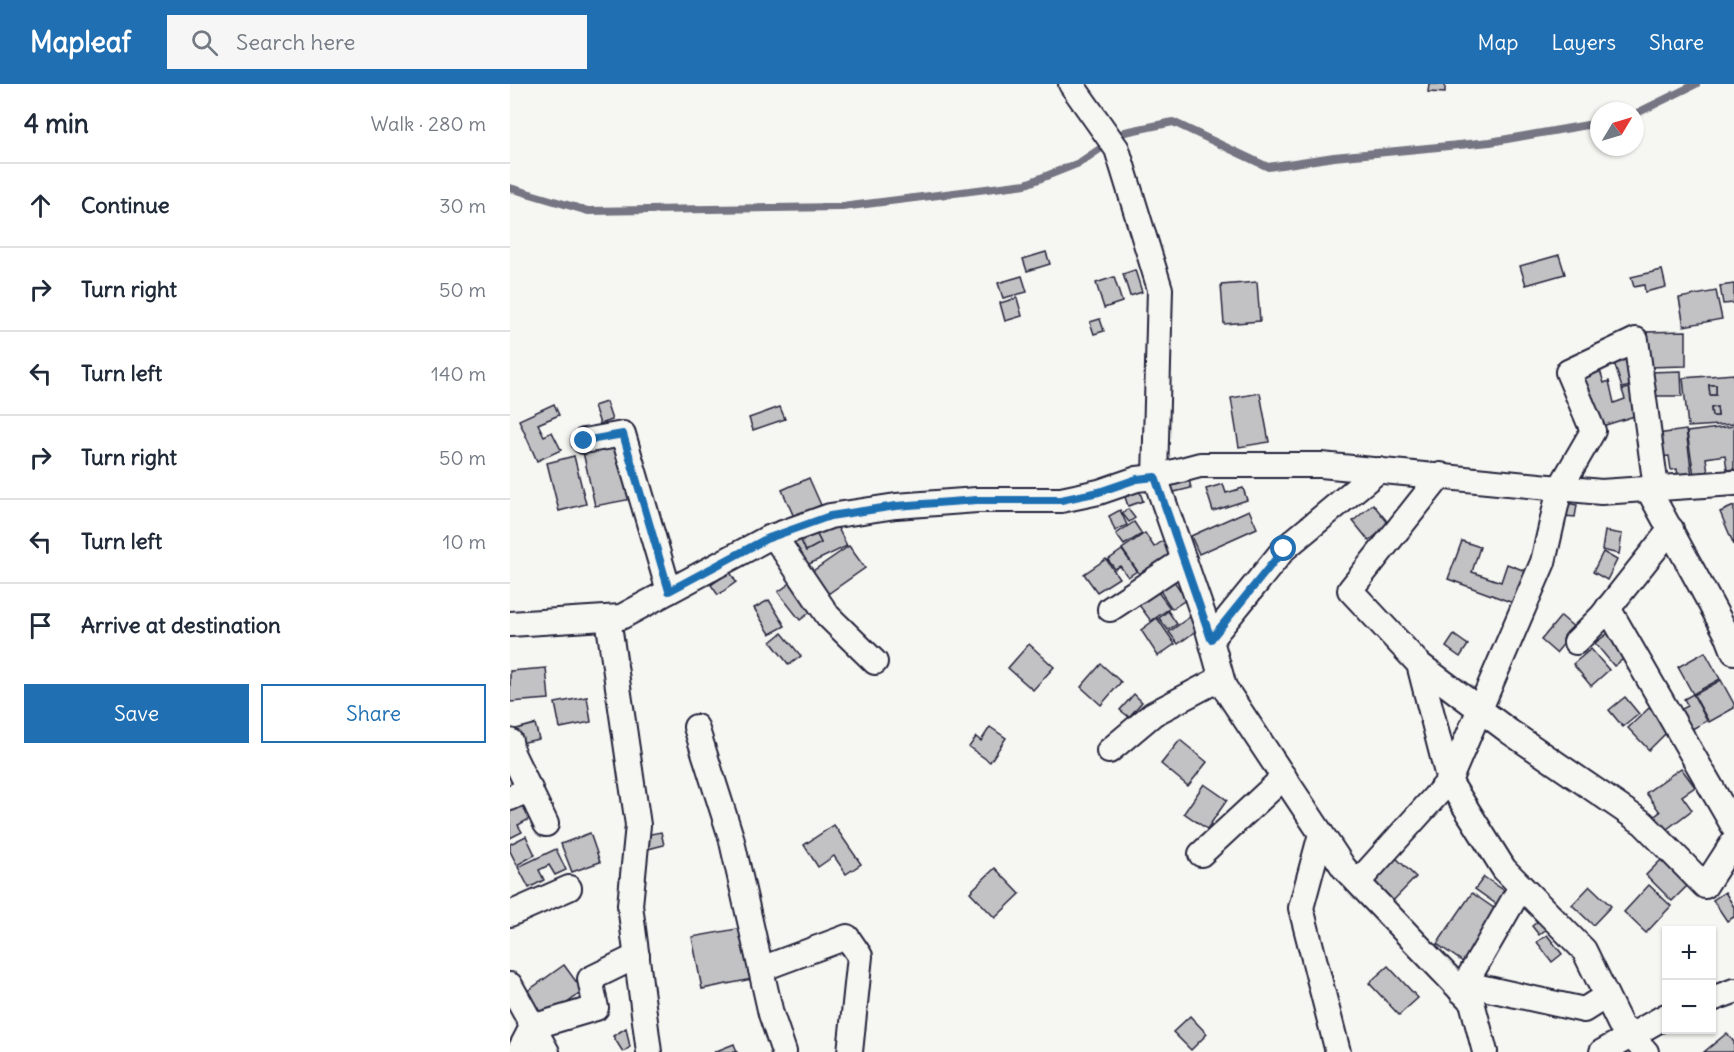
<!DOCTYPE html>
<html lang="en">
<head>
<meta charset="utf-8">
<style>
	:root { --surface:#fff; --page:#f6f6f7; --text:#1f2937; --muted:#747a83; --line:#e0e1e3; --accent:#1f6fb2 }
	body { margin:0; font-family:Delius,sans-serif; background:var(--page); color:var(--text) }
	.controls { position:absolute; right:18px; bottom:18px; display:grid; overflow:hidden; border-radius:0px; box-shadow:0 2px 4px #0004 }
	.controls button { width:54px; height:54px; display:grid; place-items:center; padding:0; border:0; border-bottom:2px solid var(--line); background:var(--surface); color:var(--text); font:30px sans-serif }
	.compass { position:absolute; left:1080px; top:18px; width:54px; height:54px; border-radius:50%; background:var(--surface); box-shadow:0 2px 4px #0004; rotate:52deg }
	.stop { position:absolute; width:18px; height:18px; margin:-14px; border:4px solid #1f6fb2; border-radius:50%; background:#fff }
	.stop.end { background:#1f6fb2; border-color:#fff; box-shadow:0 2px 6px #0008 }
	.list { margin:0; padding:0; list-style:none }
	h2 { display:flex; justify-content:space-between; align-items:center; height:78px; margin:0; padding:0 24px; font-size:26px }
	h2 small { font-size:20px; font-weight:400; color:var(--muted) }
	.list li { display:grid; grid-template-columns:39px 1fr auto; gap:18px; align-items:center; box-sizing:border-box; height:84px; padding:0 24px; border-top:2px solid var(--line) }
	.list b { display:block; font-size:22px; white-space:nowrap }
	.list em { font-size:20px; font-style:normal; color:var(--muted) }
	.actions { display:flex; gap:12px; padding:18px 24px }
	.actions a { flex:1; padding:14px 0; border:2px solid var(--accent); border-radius:0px; text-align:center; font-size:21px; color:var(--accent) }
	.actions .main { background:var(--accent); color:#fff }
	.icon { flex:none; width:33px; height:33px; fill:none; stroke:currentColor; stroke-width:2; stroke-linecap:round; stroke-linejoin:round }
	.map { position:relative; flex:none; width:1224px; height:968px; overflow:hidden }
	header { display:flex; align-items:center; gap:36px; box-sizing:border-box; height:84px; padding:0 30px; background:var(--accent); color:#fff }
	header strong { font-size:28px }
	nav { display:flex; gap:33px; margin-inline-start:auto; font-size:21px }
	.search { width:420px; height:54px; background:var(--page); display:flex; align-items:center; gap:15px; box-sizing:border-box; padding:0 21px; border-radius:0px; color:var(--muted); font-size:22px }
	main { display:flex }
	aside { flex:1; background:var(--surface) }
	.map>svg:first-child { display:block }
</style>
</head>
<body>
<header>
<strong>Mapleaf</strong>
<div class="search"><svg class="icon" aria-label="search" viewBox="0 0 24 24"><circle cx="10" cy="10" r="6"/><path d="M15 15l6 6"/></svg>Search here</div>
<nav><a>Map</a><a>Layers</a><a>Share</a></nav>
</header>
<main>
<aside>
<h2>4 min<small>Walk · 280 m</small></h2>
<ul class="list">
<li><svg class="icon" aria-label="ahead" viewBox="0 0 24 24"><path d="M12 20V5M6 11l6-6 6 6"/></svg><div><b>Continue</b></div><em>30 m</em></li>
<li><svg class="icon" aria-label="right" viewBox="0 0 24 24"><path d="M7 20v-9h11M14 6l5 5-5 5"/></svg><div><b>Turn right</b></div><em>50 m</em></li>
<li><svg class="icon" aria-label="left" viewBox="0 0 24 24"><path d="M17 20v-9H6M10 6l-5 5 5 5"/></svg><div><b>Turn left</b></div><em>140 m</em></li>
<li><svg class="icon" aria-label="right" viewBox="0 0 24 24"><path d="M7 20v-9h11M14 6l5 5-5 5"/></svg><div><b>Turn right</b></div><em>50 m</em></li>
<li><svg class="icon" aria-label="left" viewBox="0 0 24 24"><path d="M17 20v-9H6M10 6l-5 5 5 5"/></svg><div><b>Turn left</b></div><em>10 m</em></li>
<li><svg class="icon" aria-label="arrive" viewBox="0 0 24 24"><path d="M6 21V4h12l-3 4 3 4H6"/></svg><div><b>Arrive at destination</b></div></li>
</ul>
<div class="actions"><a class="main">Save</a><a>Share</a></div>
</aside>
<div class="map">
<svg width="1224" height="968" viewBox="0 0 1224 968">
	<rect width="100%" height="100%" fill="#f6f6f2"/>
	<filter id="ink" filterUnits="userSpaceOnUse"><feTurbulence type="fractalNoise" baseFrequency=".0167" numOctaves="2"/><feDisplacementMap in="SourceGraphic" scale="12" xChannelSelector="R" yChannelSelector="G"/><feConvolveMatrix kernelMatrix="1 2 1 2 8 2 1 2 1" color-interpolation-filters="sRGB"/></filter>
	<g filter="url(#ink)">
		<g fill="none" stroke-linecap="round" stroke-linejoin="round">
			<g stroke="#757583" stroke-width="8">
				<path d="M1125,30L1186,0"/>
				<path d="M0,104L78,127L332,123L516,100L569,79L615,48L663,38L758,83L824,73L980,58L1089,39"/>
			</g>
		</g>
		<g fill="#c2c2c4" stroke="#22223b" stroke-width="1.5" fill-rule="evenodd">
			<path d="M919,0H935V9L918,8Z"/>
			<path d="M536,168L540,180L517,187L513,175Z"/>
			<path d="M1049,171L1055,190L1016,201L1010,182Z"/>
			<path d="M625,186L632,208L620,212L613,190Z"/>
			<path d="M1152,186L1156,203L1135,208L1134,201L1124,203L1121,193Z"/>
			<path d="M512,192L517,208L493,214L488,199Z"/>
			<path d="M604,193L612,218L594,224L586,199Z"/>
			<path d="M747,198L750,237L714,240L711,201Z"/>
			<path d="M1224,200V219L1213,220L1210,202Z"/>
			<path d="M1206,207L1212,235L1174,242L1169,214Z"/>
			<path d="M507,214L512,232L495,237L490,219Z"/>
			<path d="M590,235L594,247L584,250L580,238Z"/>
			<path d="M1176,247V282L1137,283L1136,248Z"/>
			<path d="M1114,272L1124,301L1112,304L1103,275Z"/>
			<path d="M1088,280L1094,299L1099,297L1104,319L1115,315L1112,306L1122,303L1131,330L1086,344L1068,287Z"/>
			<path d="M1171,287L1172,312H1139L1138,288Z"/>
			<path d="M1224,290V340L1178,343L1173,294ZM1199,301H1206V311H1200ZM1207,323L1208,332H1202L1201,324Z"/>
			<path d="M1199,301H1206V311H1200Z"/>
			<path d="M750,309L759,358L729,363L721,314Z"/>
			<path d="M96,318L102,336L90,340L84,322Z"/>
			<path d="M44,320L49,331L28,340L34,352L42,348L51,366L27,377L9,336Z"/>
			<path d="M270,323L275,335L243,346L239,334Z"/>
			<path d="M1207,323L1208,332H1202L1201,324Z"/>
			<path d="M1224,342V385L1217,386L1215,371L1196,374L1198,389L1184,391L1177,348Z"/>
			<path d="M1176,346L1182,392L1168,393L1167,385L1161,386L1159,372L1150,373L1147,350Z"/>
			<path d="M110,359L122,415L85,422L73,368Z"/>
			<path d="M64,372L76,420L49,427L37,379Z"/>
			<path d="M678,391L681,404L660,409L656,396Z"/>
			<path d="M299,394L311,421L284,433L272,406Z"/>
			<path d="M713,400L716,409L733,404L737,416L703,427L696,405Z"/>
			<path d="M629,405L633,417L618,422L614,410Z"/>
			<path d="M1057,419L1067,421L1065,433L1055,432Z"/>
			<path d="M863,420L879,440L859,457L843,437Z"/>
			<path d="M1224,422V461L1210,428Z"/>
			<path d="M618,425L625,434L619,438L612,429Z"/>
			<path d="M610,426L617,441L605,447L599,432Z"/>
			<path d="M739,426L747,444L689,470L681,452Z"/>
			<path d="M323,434L337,462L293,483L279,455ZM305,447L311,459L296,467L290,454Z"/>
			<path d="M624,438L632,450L614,461L606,450Z"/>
			<path d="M305,447L311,459L296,467L290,454Z"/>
			<path d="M1095,447L1112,450L1109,470L1092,466Z"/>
			<path d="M635,449L644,463L654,456L665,473L633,495L612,465Z"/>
			<path d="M952,457L970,463L962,488L991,498L997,480L1018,488L1006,520L938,495Z"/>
			<path d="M339,462L355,484L315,512L300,489Z"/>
			<path d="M612,466L627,487L618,493L610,482L605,485L598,476Z"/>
			<path d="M1093,468L1107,476L1097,496L1083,488Z"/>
			<path d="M596,475L609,494L587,508L574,490Z"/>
			<path d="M220,488L226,498L208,511L201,501Z"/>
			<path d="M660,491L670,506L673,504L680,513L662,525L646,501Z"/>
			<path d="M282,498L303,526L290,536L268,508Z"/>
			<path d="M641,499L660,524L641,537L623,513Z"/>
			<path d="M259,516L275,542L260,550L244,524Z"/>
			<path d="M658,527L667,540L658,546L649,534Z"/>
			<path d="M681,532L690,544L668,560L659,548Z"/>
			<path d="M1051,532L1066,545L1046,569L1031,556Z"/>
			<path d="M647,534L665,560L648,572L631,546Z"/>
			<path d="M1101,547L1120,570L1104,582L1085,559Z"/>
			<path d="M272,549L291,572L279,581L261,558Z"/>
			<path d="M944,551L958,561L950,573L936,563Z"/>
			<path d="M519,560L544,583L523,606L498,584Z"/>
			<path d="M1081,565L1099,586L1081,602L1063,580Z"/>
			<path d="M1195,568L1210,595L1183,610L1168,583Z"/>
			<path d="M591,580L611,598L591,621L571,603Z"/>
			<path d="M36,584L39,615L0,618V587Z"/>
			<path d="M1211,596L1224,620V624L1199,638L1184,611Z"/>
			<path d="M624,610L632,618L619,633L610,626Z"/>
			<path d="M1183,610L1197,637L1173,650L1162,630L1178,622L1174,615Z"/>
			<path d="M77,613L81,638L50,644L45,619Z"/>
			<path d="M1115,613L1129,630L1113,643L1099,626Z"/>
			<path d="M1139,624L1160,645L1139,666L1118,644Z"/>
			<path d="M25,640L29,655L10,659L6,645Z"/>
			<path d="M480,643L496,654L480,678L459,663L466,653L471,657Z"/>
			<path d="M670,656L697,678L678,702L651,680Z"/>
			<path d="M1171,684L1185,703L1172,712L1182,726L1149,751L1138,737L1150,728L1136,709Z"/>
			<path d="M694,700L717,716L697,745L674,729Z"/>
			<path d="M16,719L23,733L8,741L12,748L0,754V727Z"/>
			<path d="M324,741L351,780L336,790L324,772L308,783L294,761Z"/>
			<path d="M151,748L154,761L138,765L135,751Z"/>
			<path d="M80,749L90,778L62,788L51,760Z"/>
			<path d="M16,752L25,771L7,781L0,767V760Z"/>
			<path d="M46,765L56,786L45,791L39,781L29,786L34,796L19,804L8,783Z"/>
			<path d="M883,771L906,793L876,824L853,801Z"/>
			<path d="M1151,776L1177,802L1162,817L1136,791Z"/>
			<path d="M485,784L510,810L485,834L460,808Z"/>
			<path d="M974,793L998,809L989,822L965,805Z"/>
			<path d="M1139,801L1161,822L1136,849L1114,828Z"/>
			<path d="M1080,802L1101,822L1083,841L1062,821Z"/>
			<path d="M1215,808L1224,823V833L1217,837L1203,816Z"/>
			<path d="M962,809L991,829L956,880L927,860Z"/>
			<path d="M1017,825L1040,842L1029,851L1022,842L1027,838Z"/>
			<path d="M232,844L242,895L192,905L182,853Z"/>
			<path d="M1037,851L1052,870L1042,878L1027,858Z"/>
			<path d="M54,881L73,907L32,938L12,911Z"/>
			<path d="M878,882L908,914L889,931L859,899Z"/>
			<path d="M680,932L697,950L681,966L663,948Z"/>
			<path d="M116,944L120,963L113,968L103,952Z"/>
			<path d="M1217,949L1224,958V968H1194Z"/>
			<path d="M224,960L227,968H204Z"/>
		</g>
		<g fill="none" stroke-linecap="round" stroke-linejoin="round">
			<g stroke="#22223b" stroke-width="28">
				<g id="minor">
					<path d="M561,0L607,65L650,205L645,393L697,542L714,603L834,784L962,918L975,968"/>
					<path d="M74,357L113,350L159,507"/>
					<path d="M931,391L840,506L909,580L939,697L994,785L1074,866L1110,940L1136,968"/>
					<path d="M1138,405L1217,550L1224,568"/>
					<path d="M264,452L318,532L365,578"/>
					<path d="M1098,524L1224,743"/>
					<path d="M600,525L674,476"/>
					<path d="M98,534L128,741L120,821L139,968"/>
					<path d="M0,540L111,533L256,455L320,432L386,422L467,416H551L589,408L627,395L645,393L690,381H811L1091,408L1224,399"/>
					<path d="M701,555L774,465L869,386"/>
					<path d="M1066,558L1092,532L1161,445"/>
					<path d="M909,580L1000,648L1133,739L1195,802L1224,757"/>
					<path d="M186,643L221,753L261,930L274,968"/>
					<path d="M0,657L2,669L36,740"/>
					<path d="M599,667L643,630L711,594"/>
					<path d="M0,714L20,705"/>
					<path d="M811,750L791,824L828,968"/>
					<path d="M691,770L774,693"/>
					<path d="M848,798L939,697L1033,478L1050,404L1083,347L1058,288L1126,256L1146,404"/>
					<path d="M0,830L59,804"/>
					<path d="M251,885L337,853L350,872L340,968"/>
					<path d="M956,900L1074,926L1096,912"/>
					<path d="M0,901L37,968"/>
					<path d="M951,907L1011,803"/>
					<path d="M1202,915L1224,907"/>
					<path d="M9,968L22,943L86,924L80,895L127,872"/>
					<path d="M1092,968L1156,932"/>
				</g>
			</g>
			<use href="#minor" stroke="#f6f6f2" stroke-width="24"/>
		</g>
	</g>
	<g fill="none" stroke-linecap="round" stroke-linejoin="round" filter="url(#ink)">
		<path stroke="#1f6fb2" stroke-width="8" d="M74,357L113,350L159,507L256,455L320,432L386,422L467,416H551L589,408L627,395L645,393L701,555L774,465"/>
	</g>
</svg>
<div class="controls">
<button>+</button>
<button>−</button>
</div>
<svg class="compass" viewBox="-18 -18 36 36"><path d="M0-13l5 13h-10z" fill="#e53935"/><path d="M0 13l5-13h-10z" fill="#747a83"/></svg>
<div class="stop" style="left:774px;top:465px"></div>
<div class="stop end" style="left:74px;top:357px"></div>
</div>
</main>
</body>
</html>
